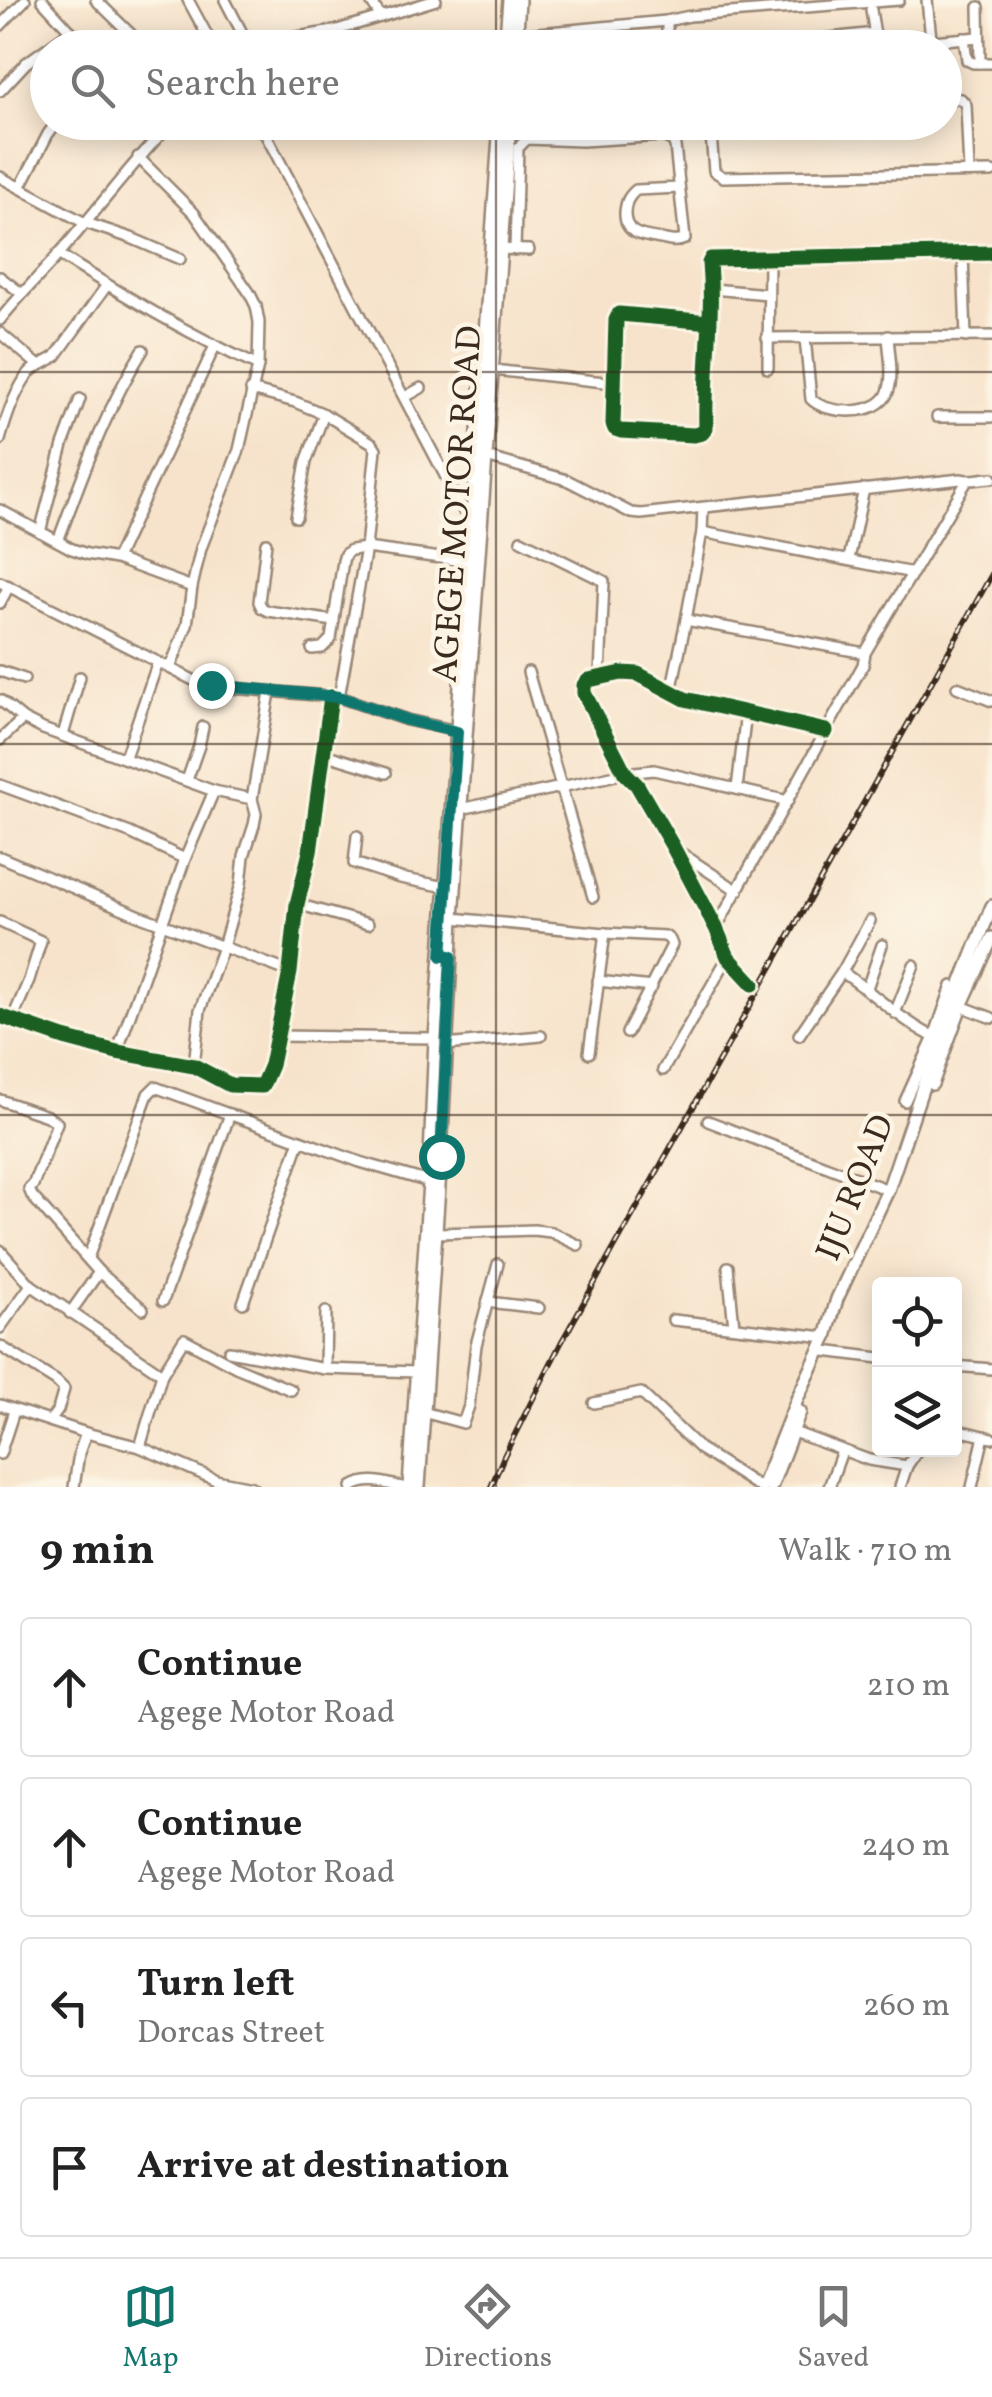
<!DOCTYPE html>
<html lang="en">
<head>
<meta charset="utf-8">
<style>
	:root { --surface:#fff; --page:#f6f6f6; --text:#222; --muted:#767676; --line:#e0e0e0; --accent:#0f766e }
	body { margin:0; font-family:Vollkorn,serif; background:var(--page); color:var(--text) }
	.controls { position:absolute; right:30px; bottom:30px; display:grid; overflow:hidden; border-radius:10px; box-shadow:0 5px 25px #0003 }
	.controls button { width:90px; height:90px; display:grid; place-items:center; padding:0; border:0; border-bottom:2px solid var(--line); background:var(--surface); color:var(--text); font:50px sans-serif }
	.stop { position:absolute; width:30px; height:30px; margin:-22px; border:8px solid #0f766e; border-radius:50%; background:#fff }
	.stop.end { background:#0f766e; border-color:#fff; box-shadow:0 2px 10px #0008 }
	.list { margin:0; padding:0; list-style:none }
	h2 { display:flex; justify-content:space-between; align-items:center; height:130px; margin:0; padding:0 40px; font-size:42px }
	h2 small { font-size:32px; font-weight:400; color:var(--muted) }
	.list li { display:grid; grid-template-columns:65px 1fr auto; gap:30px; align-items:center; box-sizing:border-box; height:140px; margin:0 20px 20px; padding:0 20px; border:2px solid var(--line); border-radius:10px }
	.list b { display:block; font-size:38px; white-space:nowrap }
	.list p { margin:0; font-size:32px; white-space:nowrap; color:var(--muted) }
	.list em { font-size:32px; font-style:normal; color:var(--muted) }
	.icon { flex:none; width:55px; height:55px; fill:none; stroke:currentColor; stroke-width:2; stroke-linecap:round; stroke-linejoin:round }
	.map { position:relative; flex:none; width:992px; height:1487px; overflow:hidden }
	.search { position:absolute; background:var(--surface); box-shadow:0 5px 25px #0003; left:30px; right:30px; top:30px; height:110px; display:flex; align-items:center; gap:25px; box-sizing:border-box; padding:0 35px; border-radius:55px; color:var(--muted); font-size:38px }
	.sheet { height:770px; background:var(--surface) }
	nav { display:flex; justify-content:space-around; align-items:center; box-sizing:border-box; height:140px; border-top:2px solid var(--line); background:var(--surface); font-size:28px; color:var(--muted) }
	nav a { display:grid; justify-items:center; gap:5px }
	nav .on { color:var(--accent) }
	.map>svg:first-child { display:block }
</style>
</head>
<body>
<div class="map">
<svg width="992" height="1487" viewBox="0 0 992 1487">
	<rect width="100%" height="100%" fill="#fcf5e5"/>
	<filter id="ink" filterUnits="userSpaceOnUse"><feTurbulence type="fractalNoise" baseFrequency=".01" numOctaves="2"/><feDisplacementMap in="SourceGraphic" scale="20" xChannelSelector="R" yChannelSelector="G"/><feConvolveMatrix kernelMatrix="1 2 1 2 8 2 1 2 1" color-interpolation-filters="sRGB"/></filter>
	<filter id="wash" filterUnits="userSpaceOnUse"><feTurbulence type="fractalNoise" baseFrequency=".0048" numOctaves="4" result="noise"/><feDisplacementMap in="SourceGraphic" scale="40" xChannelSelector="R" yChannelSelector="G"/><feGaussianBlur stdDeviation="2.25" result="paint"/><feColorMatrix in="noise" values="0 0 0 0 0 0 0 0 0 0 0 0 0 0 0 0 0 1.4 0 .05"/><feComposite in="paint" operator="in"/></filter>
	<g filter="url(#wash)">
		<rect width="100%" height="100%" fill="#f7e3cb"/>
	</g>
	<g filter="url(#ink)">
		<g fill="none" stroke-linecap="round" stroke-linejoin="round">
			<g stroke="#998674" stroke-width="14">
				<g id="minor">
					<path d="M42,0L86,48"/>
					<path d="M96,0L145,48"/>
					<path d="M188,0L214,48"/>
					<path d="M225,0L250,48"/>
					<path d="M370,0L381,17"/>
					<path d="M927,0L932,48"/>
					<path d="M979,7L980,63"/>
					<path d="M871,10L877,48"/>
					<path d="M667,21V48"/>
					<path d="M0,26L25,0"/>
					<path d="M517,35L666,21L690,16L899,0"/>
					<path d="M964,38L967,60L973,63H990"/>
					<path d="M932,41L979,37"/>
					<path d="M254,48L279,40L334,31L436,0"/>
					<path d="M565,48L566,31"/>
					<path d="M590,48L657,41"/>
					<path d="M739,48L875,33"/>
					<path d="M0,91L26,63L71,31"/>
					<path d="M944,98L961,99L966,105L969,172"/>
					<path d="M259,122L470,523"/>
					<path d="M710,122L714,171L723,177L992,172"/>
					<path d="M563,123V122"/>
					<path d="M138,157L194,213L249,292L256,306L259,322L258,366L239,450L201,548L192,587L187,625L170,668"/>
					<path d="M0,177L83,222L131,238L180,259"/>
					<path d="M20,188L48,134L57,122"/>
					<path d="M496,249L529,250"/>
					<path d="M515,250L518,148L527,139L582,141L663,136L673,141L675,146L685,239C676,243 671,241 661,239C643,236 624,235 625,212C626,202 628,197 636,190L679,188"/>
					<path d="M58,254C123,295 188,334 258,366"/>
					<path d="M963,254L966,337"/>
					<path d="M0,277L21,293"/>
					<path d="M712,289L768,294"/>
					<path d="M0,320C18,297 39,277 58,255C97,211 131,164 172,122"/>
					<path d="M710,322L619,314L616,320L613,424L615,429L621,431L694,435L702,433L706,428C704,372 714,318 709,263L711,259L992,253"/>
					<path d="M0,333L38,365"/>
					<path d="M767,338L992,336"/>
					<path d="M805,338L811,399C827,415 879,417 888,392C894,377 889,353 888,336"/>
					<path d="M768,368L769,258"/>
					<path d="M493,370L614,383"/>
					<path d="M251,390L295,402L324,414L372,443L376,449L366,548L339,697"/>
					<path d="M405,397L421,388"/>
					<path d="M937,417H992"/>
					<path d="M0,440C6,418 15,391 29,373C36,365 47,363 56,356L107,285"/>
					<path d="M486,457L567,480L631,513L641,514L961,479C970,482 982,478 992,478"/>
					<path d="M0,510L72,549L87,554L116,559L192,587"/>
					<path d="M296,517L306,462L324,414"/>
					<path d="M40,532L63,445L80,399"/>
					<path d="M702,532L913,573"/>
					<path d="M521,540L604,581L600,676"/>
					<path d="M58,541C82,477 106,408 143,350"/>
					<path d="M266,543L259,602L262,608L268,611L334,621"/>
					<path d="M116,559L215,346"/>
					<path d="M849,559L864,489"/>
					<path d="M0,582L193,680L230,688L339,697L407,720L462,732"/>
					<path d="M0,603L9,586"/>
					<path d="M686,620L702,532L703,508"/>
					<path d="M312,649L322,648L331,639L343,561L345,554L351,550L366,548L470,562"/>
					<path d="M0,671L24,679"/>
					<path d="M528,672L593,897"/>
					<path d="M957,687L992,701"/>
					<path d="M671,692L686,620L865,653"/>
					<path d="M0,700L23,719L43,729L214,791L252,799"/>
					<path d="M63,735L80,677"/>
					<path d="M0,740L23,719"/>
					<path d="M324,754L386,773"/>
					<path d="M125,757L158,662"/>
					<path d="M187,780L199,746L203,727"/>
					<path d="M0,785L130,833L185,859"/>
					<path d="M737,789L746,712"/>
					<path d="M461,809L625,773L654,770L788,801"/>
					<path d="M357,836L354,863L400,878L446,887"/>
					<path d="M675,849L738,891"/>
					<path d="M0,857L138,915L290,972"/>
					<path d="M297,904L368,924"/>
					<path d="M453,918L605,933L665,936L670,940L672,945L627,1033"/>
					<path d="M0,922L41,941L29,980L12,1020"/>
					<path d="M716,928L863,665L865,653L967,481"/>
					<path d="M842,972C875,994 902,1022 938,1039"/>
					<path d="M598,981L652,987"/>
					<path d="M753,984L728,957L716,928L673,847L637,785L625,773L584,693V685L589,680L622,673L638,674L685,699L826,731"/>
					<path d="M867,988L882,945"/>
					<path d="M961,1006L992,1018"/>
					<path d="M895,1013L914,965"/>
					<path d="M0,1016L64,1038L117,1052L194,1066L230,1085L262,1086L271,1065L290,972L297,904L310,852L331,697"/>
					<path d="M799,1035L842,972L870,921"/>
					<path d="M276,1036L435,1038"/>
					<path d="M445,1045L541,1036"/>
					<path d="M117,1052L185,859L214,791"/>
					<path d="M589,1053L605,933"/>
					<path d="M194,1066L200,1010L223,947L241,884L244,856L254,825L256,814L252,799L270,692"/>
					<path d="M663,1070L728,957"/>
					<path d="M0,1100L47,1116L57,1123L33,1185L29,1189L32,1196L99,1272L143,1309"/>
					<path d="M905,1101L934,1037L952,986"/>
					<path d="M708,1121L888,1190"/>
					<path d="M436,1233L534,1230L551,1232L578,1245"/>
					<path d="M0,1250L31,1285L162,1374"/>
					<path d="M88,1258L148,1094L155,1087L360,1162L429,1182"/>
					<path d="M728,1267L734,1326"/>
					<path d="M163,1301L230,1114"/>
					<path d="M488,1302L539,1308"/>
					<path d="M243,1303L300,1140"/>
					<path d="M70,1313L99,1272"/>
					<path d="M673,1320L826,1337"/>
					<path d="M0,1328L31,1285"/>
					<path d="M0,1346L56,1381L64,1389L58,1410L50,1421"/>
					<path d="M229,1351L325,1369L417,1372"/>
					<path d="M824,1351L880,1358"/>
					<path d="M954,1366L992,1369"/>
					<path d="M325,1369L326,1312"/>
					<path d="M594,1403L641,1393L700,1449L759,1487"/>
					<path d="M0,1405L86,1433L140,1447L216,1480L252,1487"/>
					<path d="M423,1412L463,1423L469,1406L476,1345L498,1264"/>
					<path d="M954,1429L992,1438"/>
					<path d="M788,1430L869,1460L907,1466"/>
					<path d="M140,1447L162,1374L184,1339L236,1367L291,1390"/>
					<path d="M0,1454L14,1411"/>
					<path d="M74,1487L79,1453L86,1433"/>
					<path d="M352,1487C368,1477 384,1483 402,1487"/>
					<path d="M829,1487L842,1451"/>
					<path d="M900,1487L907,1466L918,1450"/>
					<path d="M972,1487L984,1436"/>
				</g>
			</g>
			<g stroke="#998674" stroke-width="16">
				<g id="major">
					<path d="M505,48L509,0"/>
					<path d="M516,48L519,0"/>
					<path d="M932,1084L961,1006L992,938"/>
					<path d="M409,1487L429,1182L435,1038L500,122"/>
					<path d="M419,1487L441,1156L453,918L510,122"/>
					<path d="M762,1487L798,1397L826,1337L837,1299L888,1190L939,1039L992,906"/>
					<path d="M771,1487L800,1412"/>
				</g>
			</g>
			<use href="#minor" stroke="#fff" stroke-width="9"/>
			<use href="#major" stroke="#fff" stroke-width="11"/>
			<g stroke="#3b2a1e" stroke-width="6">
				<path id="rail" d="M491,1487L504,1456L561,1343L992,574"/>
			</g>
			<use href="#rail" stroke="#fcf5e5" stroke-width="2.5" stroke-dasharray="8" stroke-linecap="butt"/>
			<g stroke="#fcf5e5" stroke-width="21">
				<g id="cycleway">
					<path d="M710,322L619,314L616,320L613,424L615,429L621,431L694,435L702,433L706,428C704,372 714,318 709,263L711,259L992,253"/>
					<path d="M753,984L728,957L716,928L673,847L637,785L625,773L584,693V685L589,680L622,673L638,674L685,699L826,731"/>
					<path d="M0,1016L64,1038L117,1052L194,1066L230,1085L262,1086L271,1065L290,972L297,904L310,852L331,697"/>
				</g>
			</g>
			<use href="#cycleway" stroke="#1b5e20" stroke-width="15"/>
		</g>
	</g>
	<g fill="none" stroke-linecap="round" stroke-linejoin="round" filter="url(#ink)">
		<path stroke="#0f766e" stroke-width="12" d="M211,685L339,697L407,720L457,732L442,956H451L441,1156"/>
	</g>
	<path fill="none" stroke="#3b2a1e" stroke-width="2.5" stroke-opacity="0.55" d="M496,0V48M496,122V1487M0,372H992M0,744H992M0,1115H992"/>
	<g text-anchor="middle" stroke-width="9" stroke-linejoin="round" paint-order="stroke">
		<g font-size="35" fill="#3b2a1e" stroke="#fcf5e5">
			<text transform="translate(456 504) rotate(-86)" y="12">AGEGE MOTOR ROAD</text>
			<text transform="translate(854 1187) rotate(-68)" y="12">IJU ROAD</text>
		</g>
	</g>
</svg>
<div class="controls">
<button><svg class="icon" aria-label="locate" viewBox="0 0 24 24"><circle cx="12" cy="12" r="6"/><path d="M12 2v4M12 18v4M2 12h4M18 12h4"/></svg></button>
<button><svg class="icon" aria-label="layers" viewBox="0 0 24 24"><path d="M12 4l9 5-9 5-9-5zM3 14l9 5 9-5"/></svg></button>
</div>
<div class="stop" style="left:441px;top:1156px"></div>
<div class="stop end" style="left:211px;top:685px"></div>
<div class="search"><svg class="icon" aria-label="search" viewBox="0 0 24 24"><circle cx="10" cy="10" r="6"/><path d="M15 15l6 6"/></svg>Search here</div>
</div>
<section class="sheet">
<h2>9 min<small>Walk · 710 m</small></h2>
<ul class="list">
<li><svg class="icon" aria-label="ahead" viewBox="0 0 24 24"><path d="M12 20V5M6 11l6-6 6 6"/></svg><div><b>Continue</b><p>Agege Motor Road</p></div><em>210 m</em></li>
<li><svg class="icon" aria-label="ahead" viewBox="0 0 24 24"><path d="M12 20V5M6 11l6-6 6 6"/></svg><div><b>Continue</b><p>Agege Motor Road</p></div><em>240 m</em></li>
<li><svg class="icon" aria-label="left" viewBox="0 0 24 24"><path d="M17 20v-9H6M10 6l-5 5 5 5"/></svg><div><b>Turn left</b><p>Dorcas Street</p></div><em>260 m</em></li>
<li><svg class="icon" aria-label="arrive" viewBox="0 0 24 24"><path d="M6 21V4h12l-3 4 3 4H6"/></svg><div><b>Arrive at destination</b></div></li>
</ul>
</section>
<nav>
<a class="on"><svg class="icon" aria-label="map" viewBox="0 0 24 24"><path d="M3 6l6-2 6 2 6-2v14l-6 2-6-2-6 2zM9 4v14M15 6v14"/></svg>Map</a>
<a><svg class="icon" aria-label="directions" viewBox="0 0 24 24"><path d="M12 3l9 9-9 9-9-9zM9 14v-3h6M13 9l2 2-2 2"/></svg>Directions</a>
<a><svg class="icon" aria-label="saved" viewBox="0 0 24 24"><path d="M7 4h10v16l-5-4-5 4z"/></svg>Saved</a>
</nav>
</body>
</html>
